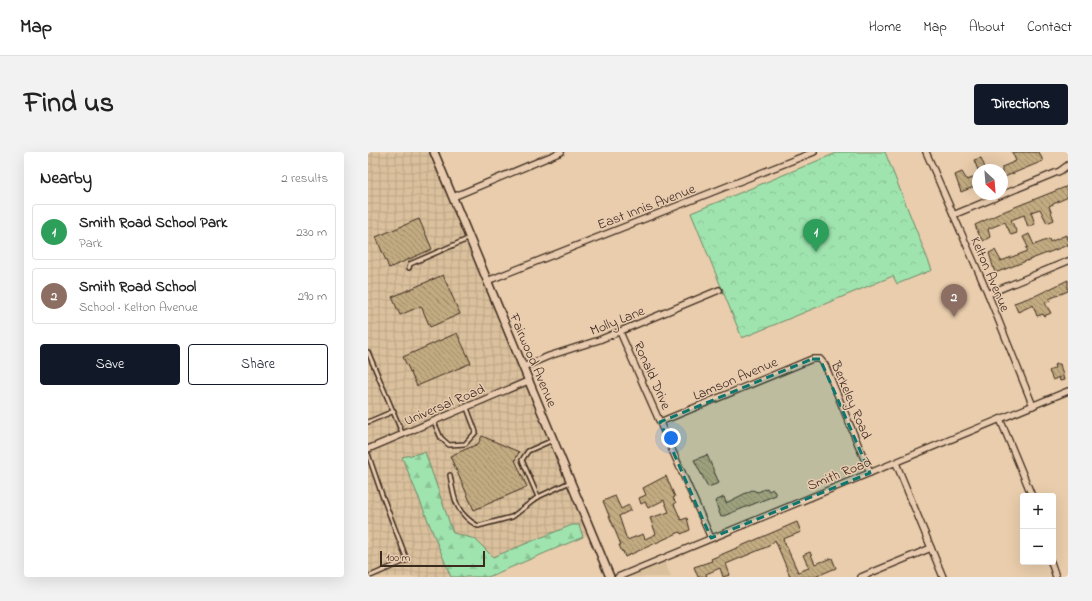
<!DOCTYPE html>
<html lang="en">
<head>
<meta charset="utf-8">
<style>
	:root { --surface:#fff; --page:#f2f2f2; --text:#222; --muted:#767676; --line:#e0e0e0; --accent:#111827 }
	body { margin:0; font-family:"Indie Flower",sans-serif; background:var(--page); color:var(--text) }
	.controls { position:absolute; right:12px; bottom:12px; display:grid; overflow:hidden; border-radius:4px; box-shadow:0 4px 16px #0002 }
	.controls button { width:36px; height:36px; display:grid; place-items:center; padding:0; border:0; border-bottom:1px solid var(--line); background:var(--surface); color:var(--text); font:20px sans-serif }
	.compass { position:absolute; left:604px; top:12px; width:36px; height:36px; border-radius:50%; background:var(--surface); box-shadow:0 4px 16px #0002; rotate:154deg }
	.scale { position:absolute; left:12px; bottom:10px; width:105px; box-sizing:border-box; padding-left:4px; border:2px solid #3b2a1e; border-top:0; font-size:11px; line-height:14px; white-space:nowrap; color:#3b2a1e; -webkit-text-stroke:3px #e9ccb0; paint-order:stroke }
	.you { position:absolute; left:303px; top:286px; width:14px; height:14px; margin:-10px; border:3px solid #fff; border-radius:50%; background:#1a73e8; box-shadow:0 0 0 6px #1a73e833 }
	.badge { display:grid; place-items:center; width:26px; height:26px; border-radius:50%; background:var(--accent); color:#fff; font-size:13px; font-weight:700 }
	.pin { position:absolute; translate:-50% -33px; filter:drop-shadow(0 1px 2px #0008) }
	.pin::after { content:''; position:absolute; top:21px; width:14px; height:12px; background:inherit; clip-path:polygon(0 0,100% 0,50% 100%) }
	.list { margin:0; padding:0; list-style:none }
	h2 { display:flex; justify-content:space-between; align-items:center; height:52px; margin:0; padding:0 16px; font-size:17px }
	h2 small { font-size:13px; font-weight:400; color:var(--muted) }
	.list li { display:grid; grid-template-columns:26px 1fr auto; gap:12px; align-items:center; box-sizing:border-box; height:56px; margin:0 8px 8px; padding:0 8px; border:1px solid var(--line); border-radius:4px }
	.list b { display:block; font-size:15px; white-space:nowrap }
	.list p { margin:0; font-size:13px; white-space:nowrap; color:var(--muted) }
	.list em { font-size:13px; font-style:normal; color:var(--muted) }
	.actions { display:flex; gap:8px; padding:12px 16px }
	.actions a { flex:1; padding:9px 0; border:1px solid var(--accent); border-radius:4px; text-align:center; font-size:14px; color:var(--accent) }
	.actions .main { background:var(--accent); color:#fff }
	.map { position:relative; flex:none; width:700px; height:425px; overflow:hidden; border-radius:4px }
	header { display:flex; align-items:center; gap:24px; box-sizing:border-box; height:56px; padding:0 20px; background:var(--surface); border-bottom:1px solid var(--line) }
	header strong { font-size:19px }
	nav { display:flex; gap:22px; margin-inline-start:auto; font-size:14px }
	.intro { display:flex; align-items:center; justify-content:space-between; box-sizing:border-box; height:96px; padding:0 24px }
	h1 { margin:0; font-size:28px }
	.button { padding:10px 18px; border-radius:4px; background:var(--accent); color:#fff; font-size:14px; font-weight:700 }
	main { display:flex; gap:24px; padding:0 24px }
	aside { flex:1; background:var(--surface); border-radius:4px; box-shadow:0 4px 16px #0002 }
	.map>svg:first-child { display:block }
</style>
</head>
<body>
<header>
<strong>Map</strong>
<nav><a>Home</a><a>Map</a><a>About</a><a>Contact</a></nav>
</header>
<div class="intro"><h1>Find us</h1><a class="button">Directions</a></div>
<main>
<aside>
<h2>Nearby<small>2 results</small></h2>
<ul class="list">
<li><span class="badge" style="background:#2e9e5b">1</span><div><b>Smith Road School Park</b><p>Park</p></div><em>230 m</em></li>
<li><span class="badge" style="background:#8d6e63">2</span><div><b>Smith Road School</b><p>School · Kelton Avenue</p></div><em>290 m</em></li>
</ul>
<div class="actions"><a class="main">Save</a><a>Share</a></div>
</aside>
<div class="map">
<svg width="700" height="425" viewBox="0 0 700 425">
	<defs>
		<pattern id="industrial-grid" width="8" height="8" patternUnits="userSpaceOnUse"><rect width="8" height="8" fill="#dac09c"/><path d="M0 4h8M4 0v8" fill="none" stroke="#bca586"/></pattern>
		<pattern id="forest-firs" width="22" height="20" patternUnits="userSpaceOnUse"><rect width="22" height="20" fill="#9fe4af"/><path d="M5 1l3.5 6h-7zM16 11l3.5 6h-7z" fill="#8ac496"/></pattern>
		<pattern id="park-crowns" width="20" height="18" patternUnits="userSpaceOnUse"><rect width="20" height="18" fill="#9fe4af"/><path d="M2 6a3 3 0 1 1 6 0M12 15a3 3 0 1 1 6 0" fill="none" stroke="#8ac496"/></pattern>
		<pattern id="building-back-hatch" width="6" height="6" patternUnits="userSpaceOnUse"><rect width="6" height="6" fill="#c2ab81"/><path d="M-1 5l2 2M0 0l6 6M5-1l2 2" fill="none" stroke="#9f8b69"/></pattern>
	</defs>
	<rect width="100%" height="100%" fill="#e9cdac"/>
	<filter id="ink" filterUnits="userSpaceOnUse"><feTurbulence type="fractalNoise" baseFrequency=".025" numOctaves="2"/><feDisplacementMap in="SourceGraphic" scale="8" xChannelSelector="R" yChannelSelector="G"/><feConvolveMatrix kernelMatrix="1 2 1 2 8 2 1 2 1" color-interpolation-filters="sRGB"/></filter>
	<g filter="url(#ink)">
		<path fill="#dac09c" d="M296,408L303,425H256Z"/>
		<path fill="url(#industrial-grid)" d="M0,0H68L225,380L215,385L211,373H204L125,405L107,387L85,381L56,300L34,305L83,425H0Z"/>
		<path fill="url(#forest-firs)" stroke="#6d8766" d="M57,300L85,381L107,387L125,405L204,373H211L215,385L120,425H83L34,305Z"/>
		<path fill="url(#park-crowns)" stroke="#6d8766" d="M471,0H517L564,118L529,132L525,124L374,186L323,61Z"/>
		<g fill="url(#building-back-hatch)" stroke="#3b2a1e">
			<path d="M644,0H671L675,9L634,26V15L648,9Z"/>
			<path d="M613,6L618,18H610L606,8Z"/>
			<path d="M594,20L599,28L610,24V33L593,40L587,23Z"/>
			<path d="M700,34V45L681,54L686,68L679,71L672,57L663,60L667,72L660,75L656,63L643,68L649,81L643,83L637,70L620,77L622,85L615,89L612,85L607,73L637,59Z"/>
			<path d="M51,67L64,97L21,116L8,85Z"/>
			<path d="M661,82L666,93L681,87L682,90L698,83L700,93L627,121L621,101L627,98L633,109L660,99L658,96L660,95L655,85Z"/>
			<path d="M75,123L92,162L62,175L53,154L32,163L24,145Z"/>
			<path d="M700,128V139L681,147L682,149L677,151L683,161L676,164L675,162L669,164L665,153L650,160L646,151L669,143Z"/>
			<path d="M89,181L103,211L49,234L35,205Z"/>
			<path d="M689,212H692L696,228L692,229L691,225L685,228L681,219L687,216L686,213Z"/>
			<path d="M114,284L151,300L147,308L159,335L106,358L82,304L110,292Z"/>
			<path d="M339,303L351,331L340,335L326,308Z"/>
			<path d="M298,324L307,345L305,346L308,351L306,352L313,368L319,366L322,378L313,382L312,380L257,405L255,399L254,400L251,393H253L235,349L247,344L253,357L261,353L263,358L251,364L259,388L275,382L277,387L288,382L282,366L301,360L296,348L280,356L277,350L273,352L271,346L278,343L275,336Z"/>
			<path d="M399,336L401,339L405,337L408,343L353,365L347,349L356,345L358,351L384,338L390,340Z"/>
			<path d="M429,370L433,380L415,387L430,420L441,416L435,403L442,400L447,412L464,406L468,416L449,424L450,425H420L422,424L407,388L401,394L358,412L362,423L355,425L352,416L338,422L339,425H330L326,415L344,409L343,407Z"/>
		</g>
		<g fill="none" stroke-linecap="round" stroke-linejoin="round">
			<g stroke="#3b2a1e" stroke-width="6">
				<g id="service">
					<path d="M41,116L42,112L102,86"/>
					<path d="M0,200L35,283"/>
					<path d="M0,270L26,259"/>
					<path d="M66,270L73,286L81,293L97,292L108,280L99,256"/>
					<path d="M0,302L14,343L39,408L0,425"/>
					<path d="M82,323C86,347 88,362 110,374L144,365L170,345L202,330"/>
					<path d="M170,345L154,308L160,299L185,288"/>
				</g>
			</g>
			<g stroke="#3b2a1e" stroke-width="8">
				<g id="minor">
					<path d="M558,0L620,142L665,254"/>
					<path d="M85,45L193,0"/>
					<path d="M585,63L692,19L700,13"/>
					<path d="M119,129L446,0"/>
					<path d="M620,142L700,109"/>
					<path d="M252,180L343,386"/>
					<path d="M155,215L181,204L231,188L351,138"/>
					<path d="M632,267L664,344"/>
					<path d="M292,270L444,207H452L457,213L502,321"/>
					<path d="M0,297L160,229"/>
					<path d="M528,311L575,425"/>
					<path d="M683,410L688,425"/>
					<path d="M250,425L700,239"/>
					<path d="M493,425L563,396"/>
				</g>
			</g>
			<g stroke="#3b2a1e" stroke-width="10">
				<path id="tertiary" d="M66,0L242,425"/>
			</g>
			<use href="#service" stroke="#e9ccb0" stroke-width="3"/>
			<use href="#minor" stroke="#e9ccb0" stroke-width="5.5"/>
			<use href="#tertiary" stroke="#e9ccb0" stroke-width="7"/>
		</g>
	</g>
	<path fill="#0f766e" fill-opacity="0.2" stroke="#0f766e" stroke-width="3" stroke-dasharray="8 5" stroke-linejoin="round" d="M444,207H452L502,321L343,386L292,270Z"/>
	<g text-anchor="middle" stroke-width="3" stroke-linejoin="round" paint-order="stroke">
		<g font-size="14" fill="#3b2a1e" stroke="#e9ccb0">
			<text transform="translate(278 54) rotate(-21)" y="5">East Innis Avenue</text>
			<text transform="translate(623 122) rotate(67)" y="5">Kelton Avenue</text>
			<text transform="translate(249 168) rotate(-22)" y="5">Molly Lane</text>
			<text transform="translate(166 208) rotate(67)" y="5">Fairwood Avenue</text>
			<text transform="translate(285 223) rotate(66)" y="5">Ronald Drive</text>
			<text transform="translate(367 226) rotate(-23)" y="5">Lamson Avenue</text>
			<text transform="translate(484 248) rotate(67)" y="5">Berkeley Road</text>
			<text transform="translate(76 252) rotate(-23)" y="5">Universal Road</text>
			<text transform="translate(471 321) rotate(-22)" y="5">Smith Road</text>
		</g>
	</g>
</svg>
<div class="controls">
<button>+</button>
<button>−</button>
</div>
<svg class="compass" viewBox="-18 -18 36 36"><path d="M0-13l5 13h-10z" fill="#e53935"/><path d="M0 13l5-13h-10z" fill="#767676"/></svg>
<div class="scale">100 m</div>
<div class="you"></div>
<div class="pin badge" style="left:448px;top:100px;background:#2e9e5b">1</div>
<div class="pin badge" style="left:586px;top:165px;background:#8d6e63">2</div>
</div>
</main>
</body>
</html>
